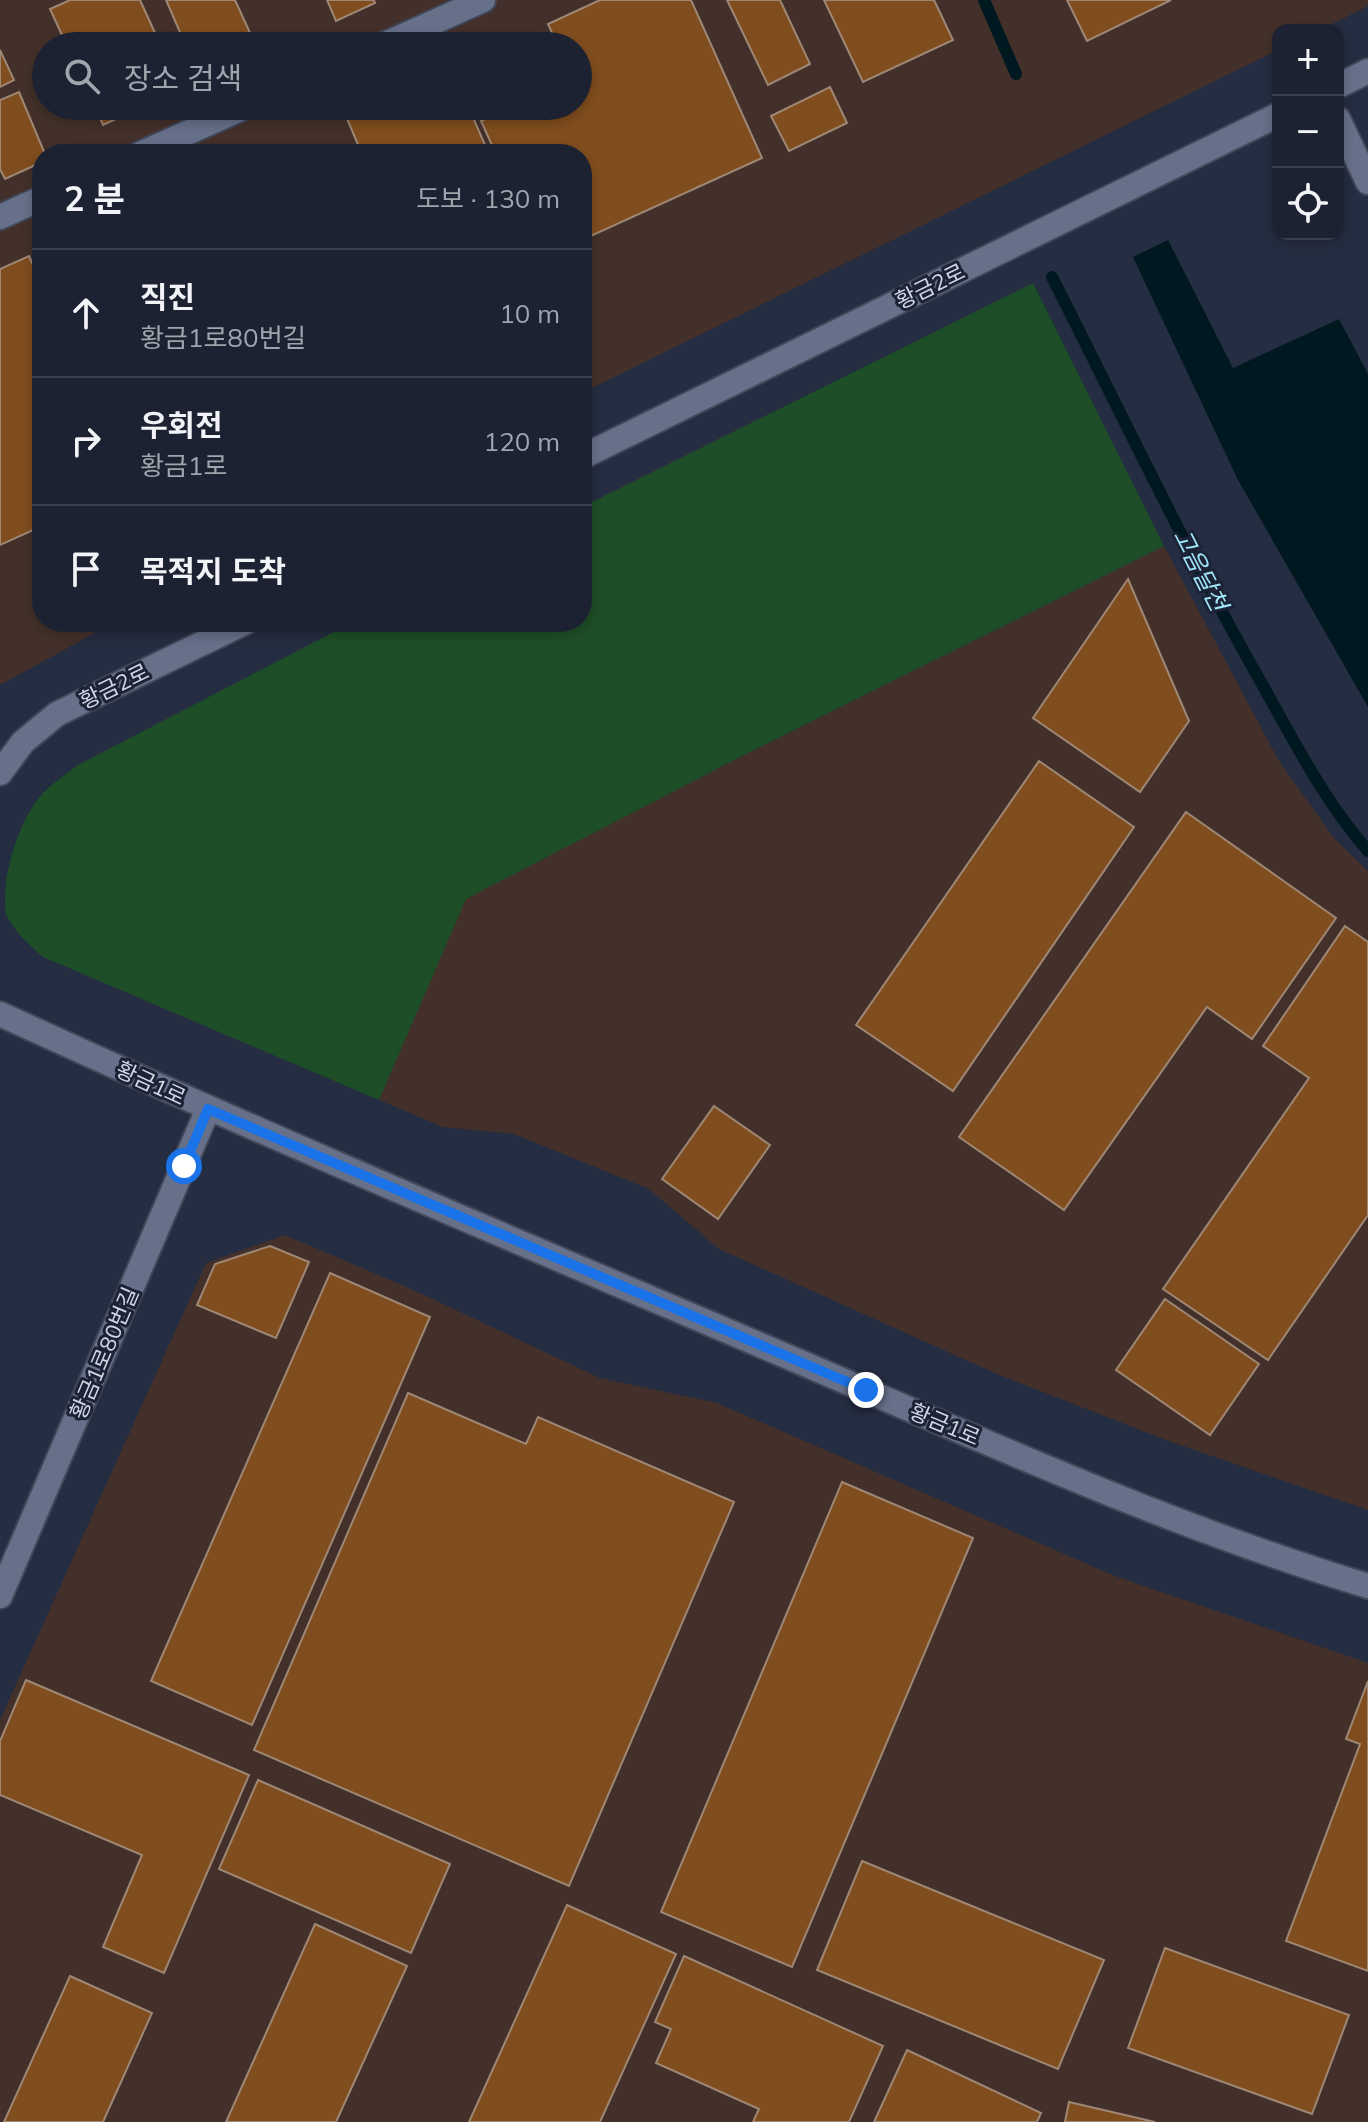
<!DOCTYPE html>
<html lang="ko">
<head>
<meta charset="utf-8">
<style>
	:root { --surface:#1c2232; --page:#292f3e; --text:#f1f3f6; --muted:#a0a4ac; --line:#3a3f4d }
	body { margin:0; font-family:Mulish,"Noto Sans KR",sans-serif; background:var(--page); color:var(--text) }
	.controls { position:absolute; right:24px; top:24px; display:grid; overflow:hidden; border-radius:16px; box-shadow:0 4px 12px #0003 }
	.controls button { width:72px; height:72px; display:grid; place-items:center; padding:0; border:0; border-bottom:2px solid var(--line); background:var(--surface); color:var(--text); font:40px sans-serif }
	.stop { position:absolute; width:24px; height:24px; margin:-18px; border:6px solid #1a73e8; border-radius:50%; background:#fff }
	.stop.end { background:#1a73e8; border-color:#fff; box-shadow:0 2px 8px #0008 }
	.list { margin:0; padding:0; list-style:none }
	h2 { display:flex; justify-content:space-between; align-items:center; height:104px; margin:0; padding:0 32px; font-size:34px }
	h2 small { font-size:26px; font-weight:400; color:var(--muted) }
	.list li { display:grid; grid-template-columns:52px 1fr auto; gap:24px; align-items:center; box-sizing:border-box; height:128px; padding:0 32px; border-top:2px solid var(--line) }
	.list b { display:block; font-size:30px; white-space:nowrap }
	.list p { margin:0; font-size:26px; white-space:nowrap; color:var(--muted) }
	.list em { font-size:26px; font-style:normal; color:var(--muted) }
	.icon { flex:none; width:44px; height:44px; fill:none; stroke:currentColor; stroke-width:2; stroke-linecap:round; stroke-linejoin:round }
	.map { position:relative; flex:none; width:1368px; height:2122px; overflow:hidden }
	.search { position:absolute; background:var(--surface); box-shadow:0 4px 12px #0003; left:32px; top:32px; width:560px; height:88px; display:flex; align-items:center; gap:20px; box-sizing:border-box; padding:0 28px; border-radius:44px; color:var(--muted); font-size:30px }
	.panel { position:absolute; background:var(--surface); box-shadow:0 4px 12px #0003; left:32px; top:144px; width:560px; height:488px; border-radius:32px }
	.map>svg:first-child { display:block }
</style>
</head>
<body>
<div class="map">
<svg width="1368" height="2122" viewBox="0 0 1368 2122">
	<rect width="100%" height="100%" fill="#252d42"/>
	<g fill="#43302a" fill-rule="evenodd">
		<path d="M0,0H1368V6L1320,30H1278V50L582,393V154H42V622H115L0,685ZM46,46H578V106H46Z"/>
		<path d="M1164,546L1279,761L1334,838L1368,871V1510L1166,1440L997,1374L719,1249L649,1189L514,1134L443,1127L379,1100L465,899L740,757Z"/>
		<path d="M285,1235L409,1288L600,1378L717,1403L1115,1576L1368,1663V2122H0V1720L206,1263Z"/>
	</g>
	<path fill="#1e4e27" d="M1033,283L1164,546L740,757L466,899L379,1100L43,957C29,945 14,931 6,914C0,878 20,813 48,788C57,780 68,773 78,765L353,622H582V507Z"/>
	<path fill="#001920" d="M1168,240L1233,368L1339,319L1368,374V707L1238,480L1133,257Z"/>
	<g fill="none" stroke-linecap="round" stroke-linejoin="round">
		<g stroke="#001920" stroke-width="12">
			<path d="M984,0L1016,74"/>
			<path d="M1052,277C1120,411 1184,546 1258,677C1292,737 1322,798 1368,851"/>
		</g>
	</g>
	<g fill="#804d1e" stroke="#9f8775" stroke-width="2">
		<path d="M70,0H140L161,46H67L50,9Z"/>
		<path d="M166,0H235L256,46H186Z"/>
		<path d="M327,0H374L375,3L336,21Z"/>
		<path d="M600,0H691L762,158L582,240V154H496L481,121L515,106H578V46H558L548,24Z"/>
		<path d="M727,0H780L810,64L768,85Z"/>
		<path d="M824,0H934L953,40L863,82Z"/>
		<path d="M1067,0H1171L1087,41Z"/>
		<path d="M0,50L14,80L0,87Z"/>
		<path d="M830,87L847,123L789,151L771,116Z"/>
		<path d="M19,92L45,154H42V162L5,179L0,169V100Z"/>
		<path d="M95,106H144L103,125Z"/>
		<path d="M362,106H468L489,154H362L345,114Z"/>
		<path d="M29,256L42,286V526L0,545V269Z"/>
		<path d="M1128,579L1189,721L1140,792L1033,718Z"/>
		<path d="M1039,761L1134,827L953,1091L856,1025Z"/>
		<path d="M1186,812L1336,918L1252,1039L1207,1007L1064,1210L959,1137Z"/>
		<path d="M1345,926L1368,942V1215L1268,1360L1163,1289L1309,1078L1263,1046Z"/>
		<path d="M714,1106L770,1145L718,1219L662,1179Z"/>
		<path d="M270,1246L309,1262L276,1338L197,1305L215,1264Z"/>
		<path d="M330,1273L430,1317L252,1725L151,1681Z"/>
		<path d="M1165,1299L1259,1364L1210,1435L1116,1370Z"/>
		<path d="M408,1393L526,1444L538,1417L734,1502L569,1886L254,1750Z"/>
		<path d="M842,1482L973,1538L792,1967L661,1912Z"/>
		<path d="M26,1680L249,1775L164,1973L103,1947L142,1855L0,1795V1741Z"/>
		<path d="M1368,1681V1971L1286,1941L1360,1744L1346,1739Z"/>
		<path d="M258,1780L450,1864L411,1953L219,1869Z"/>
		<path d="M862,1861L1104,1960L1058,2069L817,1970Z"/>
		<path d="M567,1905L676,1954L600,2122H469Z"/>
		<path d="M315,1924L407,1966L336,2122H226Z"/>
		<path d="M1165,1948L1349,2015L1312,2114L1128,2048Z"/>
		<path d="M684,1956L883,2046L849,2122H753L759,2109L656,2063L671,2029L655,2022Z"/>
		<path d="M70,1976L152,2013L103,2122H4Z"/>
		<path d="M907,2050L1041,2113L1037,2122H874Z"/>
		<path d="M1069,2102L1155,2122H1065Z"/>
	</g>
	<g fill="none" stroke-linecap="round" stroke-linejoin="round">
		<g stroke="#414759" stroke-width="28">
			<g id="minor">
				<path d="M381,46L483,0"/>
				<path d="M1338,86L1368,71"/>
				<path d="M1338,119L1368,182"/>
				<path d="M140,154L247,106"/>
				<path d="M0,217L42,198"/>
				<path d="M582,457L1278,115"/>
				<path d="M0,773L23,742L57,714L246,622"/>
				<path d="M0,1014C255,1131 514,1240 772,1350C969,1434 1163,1524 1368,1586"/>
				<path d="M0,1596L208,1109"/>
			</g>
		</g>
		<use href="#minor" stroke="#677089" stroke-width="24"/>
	</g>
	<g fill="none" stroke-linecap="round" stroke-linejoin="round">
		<path stroke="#1a73e8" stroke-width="10" d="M184,1166L208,1109L866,1390"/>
	</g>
	<g text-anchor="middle" stroke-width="6" stroke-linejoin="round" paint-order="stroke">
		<g font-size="22" fill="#d1d7e5" stroke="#1c2337">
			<text transform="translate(930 286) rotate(-26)" y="8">황금2로</text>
			<text transform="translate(114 686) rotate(-26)" y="8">황금2로</text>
			<text transform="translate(151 1083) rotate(25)" y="8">황금1로</text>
			<text transform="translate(104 1353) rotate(-67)" y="8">황금1로80번길</text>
			<text transform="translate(945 1424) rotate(23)" y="8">황금1로</text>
		</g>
		<g font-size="24" font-style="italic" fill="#a0e5f8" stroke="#1c2337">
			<text transform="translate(1200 570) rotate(63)" y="8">고음달천</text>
		</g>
	</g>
</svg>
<div class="controls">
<button>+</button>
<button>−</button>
<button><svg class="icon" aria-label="locate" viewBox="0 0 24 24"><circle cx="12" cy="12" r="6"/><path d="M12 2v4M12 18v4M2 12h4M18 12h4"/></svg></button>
</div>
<div class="stop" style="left:184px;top:1166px"></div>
<div class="stop end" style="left:866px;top:1390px"></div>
<div class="search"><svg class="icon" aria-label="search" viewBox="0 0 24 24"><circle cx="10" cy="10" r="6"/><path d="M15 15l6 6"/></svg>장소 검색</div>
<section class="panel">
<h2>2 분<small>도보 · 130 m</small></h2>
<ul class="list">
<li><svg class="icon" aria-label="ahead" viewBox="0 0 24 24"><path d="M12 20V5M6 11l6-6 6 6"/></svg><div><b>직진</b><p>황금1로80번길</p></div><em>10 m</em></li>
<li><svg class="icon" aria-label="right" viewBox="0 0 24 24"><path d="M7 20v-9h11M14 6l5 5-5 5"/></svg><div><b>우회전</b><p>황금1로</p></div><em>120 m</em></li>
<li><svg class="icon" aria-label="arrive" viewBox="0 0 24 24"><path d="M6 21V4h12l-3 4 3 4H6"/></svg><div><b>목적지 도착</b></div></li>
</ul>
</section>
</div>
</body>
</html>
